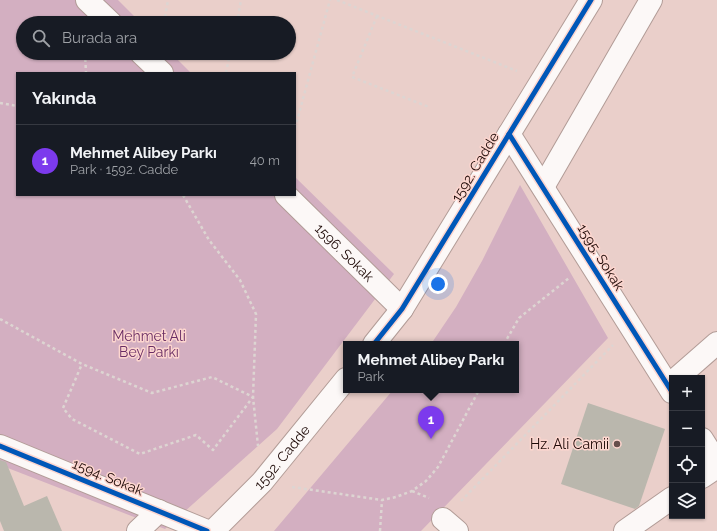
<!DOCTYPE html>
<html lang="tr">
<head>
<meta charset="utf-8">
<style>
	:root { --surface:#171b24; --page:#20242c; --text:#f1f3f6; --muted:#9ea1a6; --line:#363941; --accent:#7c3aed }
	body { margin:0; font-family:Raleway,sans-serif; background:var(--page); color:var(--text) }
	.controls { position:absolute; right:12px; bottom:12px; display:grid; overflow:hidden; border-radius:0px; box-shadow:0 1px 3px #0004 }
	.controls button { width:36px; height:36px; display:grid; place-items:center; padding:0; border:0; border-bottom:1px solid var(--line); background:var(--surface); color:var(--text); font:20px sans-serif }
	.you { position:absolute; left:438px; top:284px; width:14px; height:14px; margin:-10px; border:3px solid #fff; border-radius:50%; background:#1a73e8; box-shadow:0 0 0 6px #1a73e833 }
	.badge { display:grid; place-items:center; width:26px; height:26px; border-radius:50%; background:var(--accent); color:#fff; font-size:13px; font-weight:700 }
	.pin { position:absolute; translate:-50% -33px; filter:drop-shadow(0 1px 2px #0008) }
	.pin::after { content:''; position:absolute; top:21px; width:14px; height:12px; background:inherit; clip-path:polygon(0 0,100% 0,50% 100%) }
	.popup { position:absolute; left:343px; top:341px; width:176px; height:52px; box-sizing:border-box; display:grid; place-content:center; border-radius:0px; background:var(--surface); filter:drop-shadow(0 1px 3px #0005); font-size:13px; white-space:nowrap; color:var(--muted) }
	.popup b { font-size:15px; color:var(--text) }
	.popup::after { content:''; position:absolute; left:50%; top:100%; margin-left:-8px; border:8px solid transparent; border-top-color:var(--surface) }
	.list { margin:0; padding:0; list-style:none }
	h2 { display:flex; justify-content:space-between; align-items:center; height:52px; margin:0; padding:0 16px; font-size:17px }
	h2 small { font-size:13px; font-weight:400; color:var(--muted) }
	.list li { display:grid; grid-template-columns:26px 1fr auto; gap:12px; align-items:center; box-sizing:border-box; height:72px; padding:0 16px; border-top:1px solid var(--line) }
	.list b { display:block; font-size:15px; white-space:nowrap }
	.list p { margin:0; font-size:13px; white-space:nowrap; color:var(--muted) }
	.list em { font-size:13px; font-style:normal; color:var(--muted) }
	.icon { flex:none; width:22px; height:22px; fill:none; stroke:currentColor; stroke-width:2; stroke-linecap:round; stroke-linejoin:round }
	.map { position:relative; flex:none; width:717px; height:531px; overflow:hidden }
	.search { position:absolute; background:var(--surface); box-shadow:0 1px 3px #0004; left:16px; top:16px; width:280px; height:44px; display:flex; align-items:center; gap:10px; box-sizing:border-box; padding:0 14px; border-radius:22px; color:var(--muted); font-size:15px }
	.panel { position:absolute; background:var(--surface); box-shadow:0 1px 3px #0004; left:16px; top:72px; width:280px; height:124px; border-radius:0px }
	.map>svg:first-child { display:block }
</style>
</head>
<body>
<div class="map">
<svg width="717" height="531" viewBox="0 0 717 531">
	<rect width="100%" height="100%" fill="#eacfca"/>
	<g fill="#d3afc1">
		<path d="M0,0H118L141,23H23V53H171L191,73H17V195H295V177L394,274L277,429L165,529L0,465Z"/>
		<path d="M520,185L608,338L421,531H274L393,390H516V344H431L456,307L482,261Z"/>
	</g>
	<g fill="#bab7ad">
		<path d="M588,403L665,429L639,506L635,509L561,484Z"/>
		<path d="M0,460L6,462L24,506L47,496L62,531H4L0,521Z"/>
	</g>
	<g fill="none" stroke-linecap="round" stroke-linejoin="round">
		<g stroke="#b29c97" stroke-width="24">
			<g id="minor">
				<path d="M87,0L111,23"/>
				<path d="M141,53L162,73"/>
				<path d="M509,134L672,392"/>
				<path d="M543,187L651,0"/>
				<path id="s1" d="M286,195L402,309"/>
				<path d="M374,344L402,309L591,0"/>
				<path d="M677,378L717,343"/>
				<path d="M702,439L717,463"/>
				<path d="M0,446L207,531"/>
				<path d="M702,477L717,467"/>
				<path d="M443,519L457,531"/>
				<path d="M138,531L159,511"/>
				<path id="s2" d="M213,531L262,482L346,379"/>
				<path d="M625,531L672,498"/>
			</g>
		</g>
		<g stroke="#ddd5d2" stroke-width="2.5" stroke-dasharray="3 3" stroke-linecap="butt">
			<path d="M337,0L517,71"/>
			<path d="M377,16L352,77L429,107"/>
			<path d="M164,23L168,0"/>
			<path d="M237,23L241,0"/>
			<path d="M85,53L86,73"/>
			<path d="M226,73L230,53"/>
			<path d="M0,103L17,106"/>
			<path d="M295,128L330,0"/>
			<path d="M183,195L209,240L240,280L256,314L253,397L258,446"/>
			<path d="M0,319L82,364L152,393L212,377L253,397L213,450L196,435L140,454L72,419L63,408L82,364"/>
			<path d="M504,344L519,318L569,278"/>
			<path d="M292,487L382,500L396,497L412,491L426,481L438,467L479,390"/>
			<path d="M412,491L429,498"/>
			<path d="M461,501L613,345"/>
			<path d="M380,531L382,500"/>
		</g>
		<use href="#minor" stroke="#fcf8f7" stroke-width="22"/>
		<g stroke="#fdd6cf" stroke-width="8">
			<g id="cycleway">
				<path d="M509,134L672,392"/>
				<path d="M374,344L402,309L591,0"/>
				<path d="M0,446L207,531"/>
			</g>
		</g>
		<use href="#cycleway" stroke="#0057b8" stroke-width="5"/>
	</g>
	<circle fill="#654e4b" stroke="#fdd6cf" stroke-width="1.5" cx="617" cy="444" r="4"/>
	<g text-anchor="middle" stroke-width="3" stroke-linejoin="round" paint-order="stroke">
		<g font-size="14" fill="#1d0906" stroke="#fdd6cf">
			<text transform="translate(475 167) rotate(-59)" y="5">1592. Cadde</text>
			<text dy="5" stroke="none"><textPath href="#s1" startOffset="82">1596. Sokak</textPath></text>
			<text transform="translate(601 257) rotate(58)" y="5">1595. Sokak</text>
			<text dy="5" stroke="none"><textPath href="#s2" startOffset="101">1592. Cadde</textPath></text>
			<text transform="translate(108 477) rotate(22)" y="5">1594. Sokak</text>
		</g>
		<g font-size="14" fill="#692d64" stroke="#fdd6cf">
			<text x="149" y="341">Mehmet Ali<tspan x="149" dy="16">Bey Parkı</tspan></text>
		</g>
		<g font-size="14" fill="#1d0906" stroke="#fdd6cf" text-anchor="end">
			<text x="609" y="449">Hz. Ali Camii</text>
		</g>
	</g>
</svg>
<div class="controls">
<button>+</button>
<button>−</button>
<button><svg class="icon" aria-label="locate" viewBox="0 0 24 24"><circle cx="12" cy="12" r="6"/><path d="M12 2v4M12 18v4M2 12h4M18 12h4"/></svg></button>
<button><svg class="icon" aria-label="layers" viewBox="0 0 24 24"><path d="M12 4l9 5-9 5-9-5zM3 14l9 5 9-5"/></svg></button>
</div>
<div class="you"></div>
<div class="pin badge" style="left:431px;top:439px">1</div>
<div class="popup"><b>Mehmet Alibey Parkı</b>Park</div>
<div class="search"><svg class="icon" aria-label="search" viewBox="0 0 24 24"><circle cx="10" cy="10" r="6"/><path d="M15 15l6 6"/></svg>Burada ara</div>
<section class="panel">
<h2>Yakında<small></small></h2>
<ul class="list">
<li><span class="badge">1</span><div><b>Mehmet Alibey Parkı</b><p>Park · 1592. Cadde</p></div><em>40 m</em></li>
</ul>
</section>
</div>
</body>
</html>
